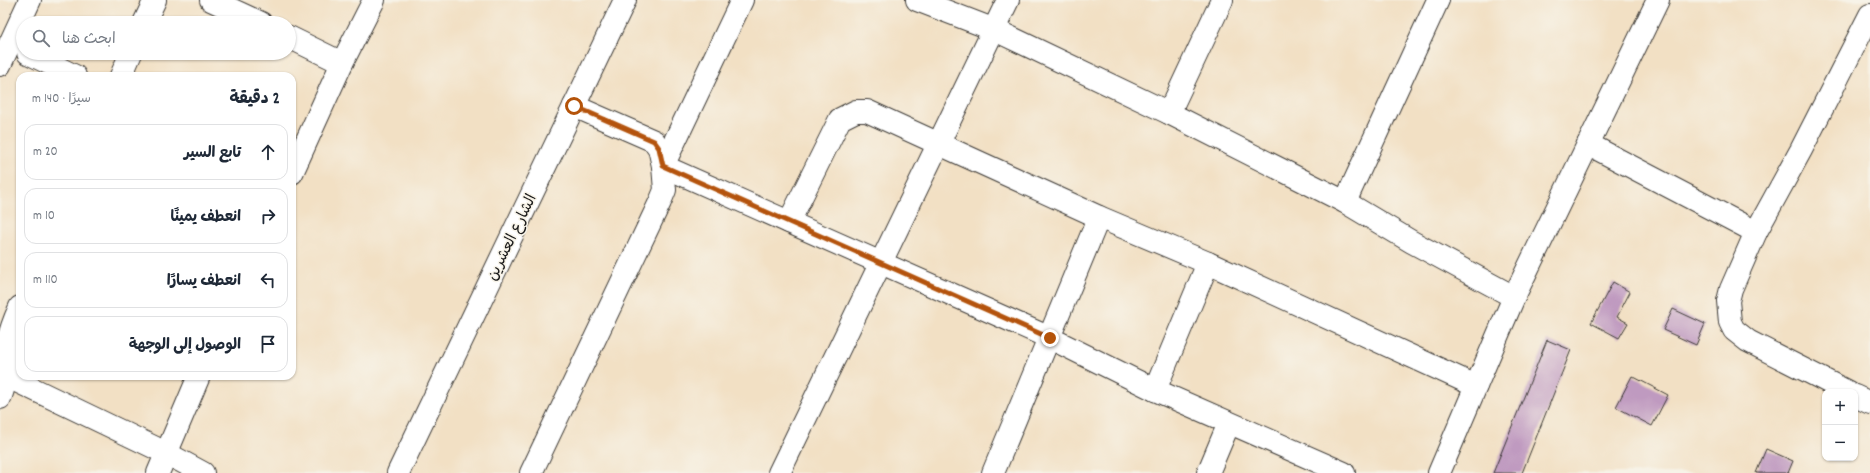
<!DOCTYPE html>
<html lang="ar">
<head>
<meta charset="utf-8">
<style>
	:root { --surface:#fff; --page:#f2f2f3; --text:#1f2937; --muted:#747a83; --line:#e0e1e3 }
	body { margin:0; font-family:Dekko,"Playpen Sans Arabic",sans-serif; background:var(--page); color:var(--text); direction:rtl }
	.controls { position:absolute; right:12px; bottom:12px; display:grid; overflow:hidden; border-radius:8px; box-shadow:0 1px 3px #0004 }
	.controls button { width:36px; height:36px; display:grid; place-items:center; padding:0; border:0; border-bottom:1px solid var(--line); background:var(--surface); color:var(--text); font:20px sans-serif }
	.stop { position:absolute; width:12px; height:12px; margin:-9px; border:3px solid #b45309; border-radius:50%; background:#fff }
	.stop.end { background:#b45309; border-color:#fff; box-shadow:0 1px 4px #0008 }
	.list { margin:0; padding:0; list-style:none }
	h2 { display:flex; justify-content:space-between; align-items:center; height:52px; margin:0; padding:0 16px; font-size:17px }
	h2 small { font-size:13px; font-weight:400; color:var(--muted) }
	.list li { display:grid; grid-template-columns:26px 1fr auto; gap:12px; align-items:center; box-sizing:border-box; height:56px; margin:0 8px 8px; padding:0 8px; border:1px solid var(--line); border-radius:12px }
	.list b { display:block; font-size:15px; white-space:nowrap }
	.list em { font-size:13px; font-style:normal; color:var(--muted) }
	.icon { flex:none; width:22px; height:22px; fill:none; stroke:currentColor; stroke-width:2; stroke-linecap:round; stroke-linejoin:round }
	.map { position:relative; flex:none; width:1870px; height:473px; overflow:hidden; direction:ltr }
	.search { position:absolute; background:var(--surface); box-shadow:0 1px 3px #0004; left:16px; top:16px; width:280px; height:44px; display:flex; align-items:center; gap:10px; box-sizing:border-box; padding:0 14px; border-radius:22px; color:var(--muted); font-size:15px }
	.panel { position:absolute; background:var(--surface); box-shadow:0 1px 3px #0004; left:16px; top:72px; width:280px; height:308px; border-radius:12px; direction:rtl }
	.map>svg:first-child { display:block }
</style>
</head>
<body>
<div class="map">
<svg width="1870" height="473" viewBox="0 0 1870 473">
	<rect width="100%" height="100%" fill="#f7f3e8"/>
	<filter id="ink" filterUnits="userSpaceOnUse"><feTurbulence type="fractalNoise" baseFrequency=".025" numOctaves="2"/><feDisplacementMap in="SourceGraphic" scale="8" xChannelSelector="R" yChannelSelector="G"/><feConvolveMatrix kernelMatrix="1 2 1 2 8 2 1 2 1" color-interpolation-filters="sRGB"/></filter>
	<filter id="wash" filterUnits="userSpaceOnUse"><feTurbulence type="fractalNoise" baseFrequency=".012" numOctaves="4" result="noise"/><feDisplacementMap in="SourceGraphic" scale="16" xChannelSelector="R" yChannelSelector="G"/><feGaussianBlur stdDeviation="0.9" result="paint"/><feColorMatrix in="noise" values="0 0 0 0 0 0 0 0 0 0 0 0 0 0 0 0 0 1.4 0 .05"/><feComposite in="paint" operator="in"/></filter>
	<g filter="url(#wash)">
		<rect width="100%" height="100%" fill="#f2e0c4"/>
		<g id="blocks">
			<g fill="#bf9ac0">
				<path d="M1613,282L1630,292L1617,317L1628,323L1619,338L1591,323Z"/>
				<path d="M1673,309L1705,324L1696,345L1663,330Z"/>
				<path d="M1547,340L1571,350L1522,473H1493Z"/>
				<path d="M1632,376L1668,395L1652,426L1616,407Z"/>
				<path d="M1766,449L1793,461L1788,473H1756Z"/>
			</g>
		</g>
	</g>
	<g filter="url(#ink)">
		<use href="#blocks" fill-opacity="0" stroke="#3c3935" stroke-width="1"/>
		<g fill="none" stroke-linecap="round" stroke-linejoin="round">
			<g stroke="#3c3935" stroke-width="24">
				<g id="minor">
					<path d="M211,0L261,23"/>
					<path d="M917,0L995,30L1169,113L1345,202L1412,242L1514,297"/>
					<path d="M144,23L155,0"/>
					<path d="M289,37L342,63"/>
					<path d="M28,53L75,76"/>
					<path d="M0,65L30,0"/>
					<path d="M121,76L131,53"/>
					<path d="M574,106L654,141L659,148L663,166L1050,338L1155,390L1344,473"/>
					<path d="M1169,113L1222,0"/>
					<path d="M1588,144L1756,232"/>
					<path d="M292,173L342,63L374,0"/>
					<path d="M1345,202L1438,0"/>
					<path d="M789,222L840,119L856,111H867L1099,217L1208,263L1476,386"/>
					<path d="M0,373L166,453L203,473"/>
					<path d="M1155,390L1208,263"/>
					<path d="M1848,392L1748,341L1734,330L1730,322L1728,301L1731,289L1756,232L1801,150L1870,15"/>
					<path d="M1855,396L1870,403"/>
					<path d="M0,398C8,381 5,360 8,342C10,330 15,318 20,307"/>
					<path d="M158,473L199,376"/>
					<path d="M398,473L625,0"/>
					<path d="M531,473L660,202L665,190L663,166L742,0"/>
					<path d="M779,473L1008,0"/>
					<path d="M993,473L1099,217"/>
					<path d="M1208,473L1229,423"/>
					<path d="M1439,473L1514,297L1658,0"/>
				</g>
			</g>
			<use href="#minor" stroke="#fff" stroke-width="22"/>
		</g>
	</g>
	<g fill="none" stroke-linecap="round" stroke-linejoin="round" filter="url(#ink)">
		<path stroke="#b45309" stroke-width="5" d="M574,106L654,141L659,148L663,166L1050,338"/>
	</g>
	<g text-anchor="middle" stroke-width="3" stroke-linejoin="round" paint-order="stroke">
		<g font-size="15" fill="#1c1c1c" stroke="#f7f3e8">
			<text transform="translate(511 237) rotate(-64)" y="5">الشارع العشرين</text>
		</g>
	</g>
</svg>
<div class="controls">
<button>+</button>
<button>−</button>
</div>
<div class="stop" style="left:574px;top:106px"></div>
<div class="stop end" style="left:1050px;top:338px"></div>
<div class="search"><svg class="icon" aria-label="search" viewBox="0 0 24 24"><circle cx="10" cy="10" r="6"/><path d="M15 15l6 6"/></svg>ابحث هنا</div>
<section class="panel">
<h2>2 دقيقة<small>سيرًا · 140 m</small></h2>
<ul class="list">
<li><svg class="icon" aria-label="ahead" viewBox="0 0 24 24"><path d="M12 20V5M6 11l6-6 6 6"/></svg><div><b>تابع السير</b></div><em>20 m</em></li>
<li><svg class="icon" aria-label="right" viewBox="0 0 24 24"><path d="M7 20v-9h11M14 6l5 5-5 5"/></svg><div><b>انعطف يمينًا</b></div><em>10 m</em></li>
<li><svg class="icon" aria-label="left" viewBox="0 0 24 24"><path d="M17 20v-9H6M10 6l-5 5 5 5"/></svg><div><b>انعطف يسارًا</b></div><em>110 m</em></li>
<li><svg class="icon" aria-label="arrive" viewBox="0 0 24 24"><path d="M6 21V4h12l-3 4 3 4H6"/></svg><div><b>الوصول إلى الوجهة</b></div></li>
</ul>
</section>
</div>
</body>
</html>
